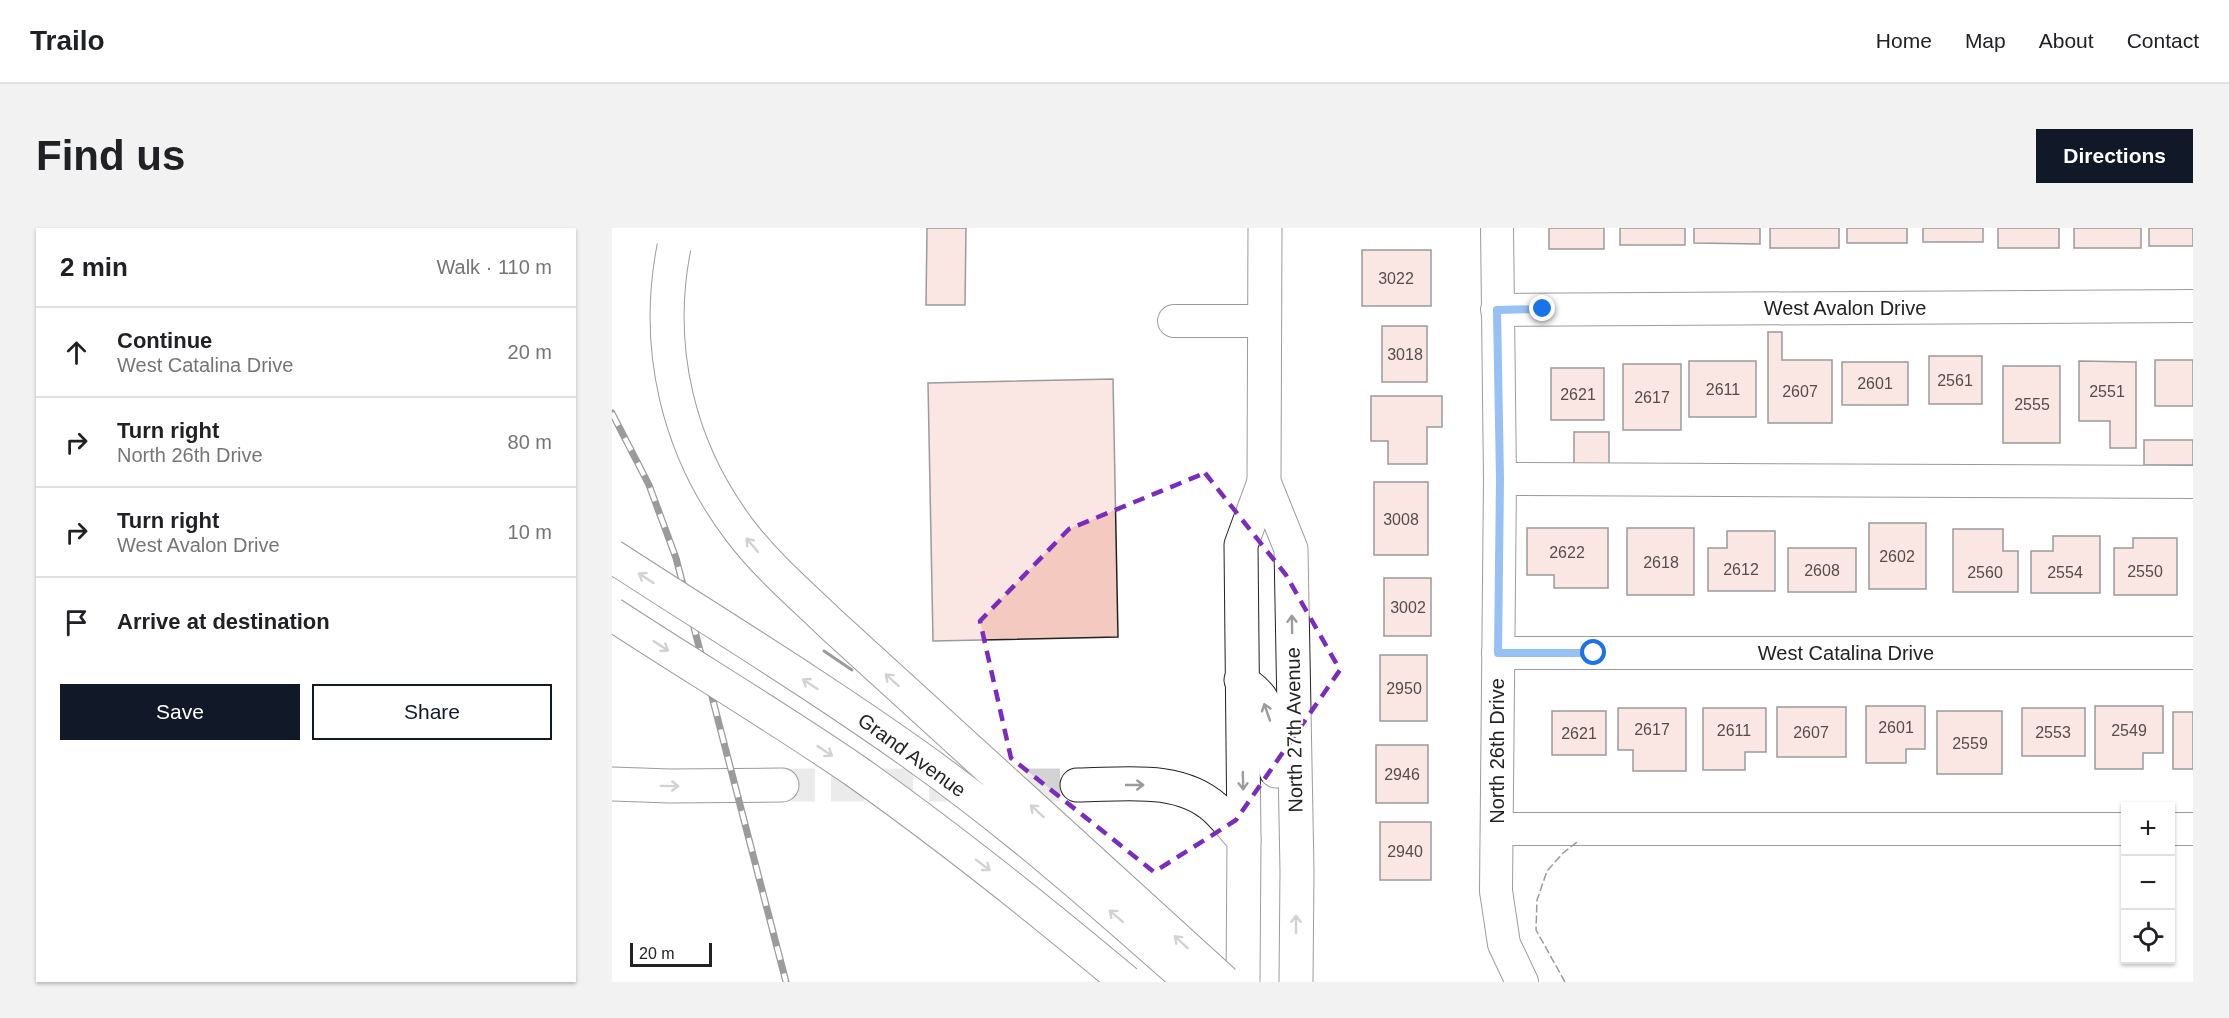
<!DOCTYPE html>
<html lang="en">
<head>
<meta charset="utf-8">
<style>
	:root { --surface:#fff; --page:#f2f2f2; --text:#202124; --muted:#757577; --line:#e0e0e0; --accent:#111827 }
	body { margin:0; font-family:Arial,sans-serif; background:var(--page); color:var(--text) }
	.controls { position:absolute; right:18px; bottom:18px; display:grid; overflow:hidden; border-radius:0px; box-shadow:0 2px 4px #0004 }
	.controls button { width:54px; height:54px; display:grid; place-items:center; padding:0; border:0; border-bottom:2px solid var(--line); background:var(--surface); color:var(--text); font:30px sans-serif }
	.scale { position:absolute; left:18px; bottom:15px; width:82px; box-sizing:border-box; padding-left:6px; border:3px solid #222; border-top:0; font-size:16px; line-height:21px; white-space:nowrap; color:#222; -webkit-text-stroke:4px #fff; paint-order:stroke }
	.stop { position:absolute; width:18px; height:18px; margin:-14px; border:4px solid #1a73e8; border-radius:50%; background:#fff }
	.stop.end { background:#1a73e8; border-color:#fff; box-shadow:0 2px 6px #0008 }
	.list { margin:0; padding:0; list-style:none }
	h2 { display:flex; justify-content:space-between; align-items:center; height:78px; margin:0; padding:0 24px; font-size:26px }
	h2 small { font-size:20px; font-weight:400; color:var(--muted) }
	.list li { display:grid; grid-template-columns:39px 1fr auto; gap:18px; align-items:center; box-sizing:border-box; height:90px; padding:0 24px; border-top:2px solid var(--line) }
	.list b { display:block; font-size:22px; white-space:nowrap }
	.list p { margin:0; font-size:20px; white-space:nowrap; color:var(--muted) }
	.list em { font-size:20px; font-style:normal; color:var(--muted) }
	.actions { display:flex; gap:12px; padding:18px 24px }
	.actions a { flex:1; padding:14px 0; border:2px solid var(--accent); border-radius:0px; text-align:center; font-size:21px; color:var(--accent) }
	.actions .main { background:var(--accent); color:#fff }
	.icon { flex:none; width:33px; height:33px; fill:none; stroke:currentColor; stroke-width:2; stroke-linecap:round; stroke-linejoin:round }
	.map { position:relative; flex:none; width:1581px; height:754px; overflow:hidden; border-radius:0px }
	header { display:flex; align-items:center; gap:36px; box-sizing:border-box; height:84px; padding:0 30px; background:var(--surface); border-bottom:2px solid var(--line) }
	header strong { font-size:28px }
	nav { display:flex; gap:33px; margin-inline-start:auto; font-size:21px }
	.intro { display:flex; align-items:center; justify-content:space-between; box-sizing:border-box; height:144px; padding:0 36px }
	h1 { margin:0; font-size:42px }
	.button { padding:15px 27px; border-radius:0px; background:var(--accent); color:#fff; font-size:21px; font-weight:700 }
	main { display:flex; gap:36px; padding:0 36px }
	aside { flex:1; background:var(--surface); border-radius:0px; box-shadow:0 2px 4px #0004 }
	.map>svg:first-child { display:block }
</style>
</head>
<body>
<header>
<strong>Trailo</strong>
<nav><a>Home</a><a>Map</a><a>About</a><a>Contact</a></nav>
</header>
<div class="intro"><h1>Find us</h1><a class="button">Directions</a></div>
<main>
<aside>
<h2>2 min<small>Walk · 110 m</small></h2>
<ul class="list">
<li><svg class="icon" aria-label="ahead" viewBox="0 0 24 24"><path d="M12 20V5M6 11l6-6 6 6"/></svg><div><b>Continue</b><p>West Catalina Drive</p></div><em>20 m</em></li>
<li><svg class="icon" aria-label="right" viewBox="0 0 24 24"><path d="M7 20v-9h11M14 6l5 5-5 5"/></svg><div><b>Turn right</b><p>North 26th Drive</p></div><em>80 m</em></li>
<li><svg class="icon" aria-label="right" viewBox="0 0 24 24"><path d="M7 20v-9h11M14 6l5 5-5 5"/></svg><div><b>Turn right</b><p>West Avalon Drive</p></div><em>10 m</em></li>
<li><svg class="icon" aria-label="arrive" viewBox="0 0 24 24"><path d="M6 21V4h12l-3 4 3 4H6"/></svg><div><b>Arrive at destination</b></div></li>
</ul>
<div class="actions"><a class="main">Save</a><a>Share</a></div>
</aside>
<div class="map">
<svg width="1581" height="754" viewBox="0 0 1581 754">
	<rect width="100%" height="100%" fill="#fff"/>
	<g fill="#f3c9c0" stroke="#222" stroke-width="1.5">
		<path d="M315,0H354L353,77H314Z"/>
		<rect x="937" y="0" width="55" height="21"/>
		<rect x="1008" y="0" width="65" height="17"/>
		<path d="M1082,0H1148V16L1082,15Z"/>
		<rect x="1158" y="0" width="69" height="20"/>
		<rect x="1235" y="0" width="60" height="15"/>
		<rect x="1311" y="0" width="60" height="14"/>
		<rect x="1386" y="0" width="61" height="20"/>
		<rect x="1462" y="0" width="67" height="20"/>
		<rect x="1537" y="0" width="44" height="18"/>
		<rect x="750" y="22" width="69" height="56"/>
		<rect x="770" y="98" width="45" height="56"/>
		<path d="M1156,104H1170V132H1220V195H1156Z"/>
		<rect x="1317" y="128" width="53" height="48"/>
		<rect x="1543" y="132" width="38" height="46"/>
		<rect x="1077" y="133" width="67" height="56"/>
		<path d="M1467,133L1524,134V220H1498V193H1467Z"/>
		<rect x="1230" y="134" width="66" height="43"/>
		<rect x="1011" y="136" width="58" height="66"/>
		<rect x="1391" y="138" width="57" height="77"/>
		<rect x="939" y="140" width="53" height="52"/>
		<path d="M501,151L506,409L321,413L316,155Z"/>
		<path d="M759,168H830V199H815V236H776V213H759Z"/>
		<rect x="962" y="204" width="35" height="32"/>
		<rect x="1532" y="212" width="49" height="25"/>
		<rect x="762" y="254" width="54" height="73"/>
		<rect x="1257" y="295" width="57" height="66"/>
		<path d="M915,300H996V360H942V347H915Z"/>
		<rect x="1015" y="300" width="67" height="67"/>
		<path d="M1341,301H1391V323H1406V364H1341Z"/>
		<path d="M1115,303H1163V363H1096V320H1115Z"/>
		<path d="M1441,308H1488V365H1419V323H1441Z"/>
		<path d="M1521,310H1565V367H1502V320H1521Z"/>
		<rect x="1176" y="320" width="68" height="44"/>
		<rect x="772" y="350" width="47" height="58"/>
		<rect x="768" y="427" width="47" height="66"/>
		<path d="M1254,478H1313V521H1294V535H1254Z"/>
		<path d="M1483,478H1551V525H1531V541H1483Z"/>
		<rect x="1165" y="479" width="69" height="50"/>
		<path d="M1006,480H1074V543H1021V522H1006Z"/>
		<path d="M1091,480H1154V524H1133V542H1091Z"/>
		<rect x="1410" y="480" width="63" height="48"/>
		<rect x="940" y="483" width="54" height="44"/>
		<rect x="1325" y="483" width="65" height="63"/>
		<rect x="1561" y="484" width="20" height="57"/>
		<rect x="764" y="517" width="52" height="58"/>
		<rect x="768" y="594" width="51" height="58"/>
	</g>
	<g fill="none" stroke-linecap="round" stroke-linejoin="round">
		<path stroke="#d3d3d3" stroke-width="33" stroke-dasharray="33 16" stroke-linecap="butt" d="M170,557H465"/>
		<g stroke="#222" stroke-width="34">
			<g id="minor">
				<path d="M885,0L888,251L884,663L892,716L910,754"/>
				<path d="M885,82L1581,78"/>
				<path d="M562,93H653"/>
				<path d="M888,251L1581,254"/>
				<path d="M886,425H1581"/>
				<path d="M885,601H1514"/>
				<path d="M1558,601H1581"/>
			</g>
		</g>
		<g stroke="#222" stroke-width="35">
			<path id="major" d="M632,612L629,317L652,254"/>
		</g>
		<g stroke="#222" stroke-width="35">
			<g id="highway">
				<path d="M653,0L652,254L679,321L685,643L684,754"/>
				<path d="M629,452C636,458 645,463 650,472C662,493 662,519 664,543"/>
				<path d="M0,556L58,558L170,557"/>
				<path d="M465,557C510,557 566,547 603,580C614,590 622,601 632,612L631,754"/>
			</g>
		</g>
		<use href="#minor" stroke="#fff" stroke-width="32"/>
		<use href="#major" stroke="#fff" stroke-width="33"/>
		<use href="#highway" stroke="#fff" stroke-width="33"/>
		<g stroke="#222" stroke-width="7">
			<path id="rail" d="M0,185L37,257L64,330L174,754"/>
		</g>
		<use href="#rail" stroke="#fff" stroke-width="4.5" stroke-dasharray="14" stroke-linecap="butt"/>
		<g stroke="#222" stroke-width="35" stroke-linecap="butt">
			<g id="major-bridge">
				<path d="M62,19C42,120 66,222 129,304C155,338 188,366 219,396L612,754"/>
				<path d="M0,328C100,393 202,455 299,524C398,594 489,674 579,754"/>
				<path d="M0,386C81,439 165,489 245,544C338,610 427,681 514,754"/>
			</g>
		</g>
		<use href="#major-bridge" stroke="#fff" stroke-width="33"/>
		<path stroke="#222" stroke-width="1.5" stroke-dasharray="8 3" stroke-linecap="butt" d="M953,754L924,702L925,672L935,643L951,625L965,614"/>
		<path stroke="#222" stroke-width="3" d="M212,423L240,442"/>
	</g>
	<defs><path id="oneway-shaft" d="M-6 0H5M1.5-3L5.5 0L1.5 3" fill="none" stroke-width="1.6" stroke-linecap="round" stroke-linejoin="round" transform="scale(1.5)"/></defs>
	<g stroke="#9c9c9c">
		<use href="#oneway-shaft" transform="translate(140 317) rotate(-131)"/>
		<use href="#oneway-shaft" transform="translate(34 350) rotate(-147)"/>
		<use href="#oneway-shaft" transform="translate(680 396) rotate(-91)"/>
		<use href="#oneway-shaft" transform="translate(49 418) rotate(33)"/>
		<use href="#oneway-shaft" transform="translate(280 452) rotate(-138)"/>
		<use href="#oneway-shaft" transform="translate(198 456) rotate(-147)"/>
		<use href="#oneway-shaft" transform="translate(655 484) rotate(-109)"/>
		<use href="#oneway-shaft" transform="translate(213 523) rotate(34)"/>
		<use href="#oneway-shaft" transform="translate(631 553) rotate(89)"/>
		<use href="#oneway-shaft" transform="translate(523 557)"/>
		<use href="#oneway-shaft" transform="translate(58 558) rotate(1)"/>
		<use href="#oneway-shaft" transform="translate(425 583) rotate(-138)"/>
		<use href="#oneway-shaft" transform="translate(371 637) rotate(37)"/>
		<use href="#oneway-shaft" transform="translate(504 688) rotate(-139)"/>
		<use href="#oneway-shaft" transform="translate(684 696) rotate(-90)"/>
		<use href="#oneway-shaft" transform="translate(569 714) rotate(-138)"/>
	</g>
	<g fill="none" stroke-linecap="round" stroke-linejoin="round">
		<path stroke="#1a73e8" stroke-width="8" d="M931,81L885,82L888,251L886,425H982"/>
	</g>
	<path d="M0 0H1581V754H0ZM593,245L674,347L728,442L624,592L542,644L399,530L368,393L457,301Z" fill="#fff" fill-opacity=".55" fill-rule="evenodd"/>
	<path fill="none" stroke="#7b2cbf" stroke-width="4.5" stroke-dasharray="12 8" stroke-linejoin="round" d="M593,245L674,347L728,442L624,592L542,644L399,530L368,393L457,301Z"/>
	<g text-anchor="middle" stroke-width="4.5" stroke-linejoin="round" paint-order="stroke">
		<g font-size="16" fill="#564c4a">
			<text x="784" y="56">3022</text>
			<text x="793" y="132">3018</text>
			<text x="1343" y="158">2561</text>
			<text x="1263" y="161">2601</text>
			<text x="1111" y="167">2611</text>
			<text x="1188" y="169">2607</text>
			<text x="1495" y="169">2551</text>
			<text x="966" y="172">2621</text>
			<text x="1040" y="175">2617</text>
			<text x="1420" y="182">2555</text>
			<text x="789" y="297">3008</text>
			<text x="955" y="330">2622</text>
			<text x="1285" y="334">2602</text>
			<text x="1049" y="340">2618</text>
			<text x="1129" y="347">2612</text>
			<text x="1210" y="348">2608</text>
			<text x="1533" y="349">2550</text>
			<text x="1373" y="350">2560</text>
			<text x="1453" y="350">2554</text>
			<text x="796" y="385">3002</text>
			<text x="792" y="466">2950</text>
			<text x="1284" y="505">2601</text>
			<text x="1040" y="507">2617</text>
			<text x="1122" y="508">2611</text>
			<text x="1517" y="508">2549</text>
			<text x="1199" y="510">2607</text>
			<text x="1441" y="510">2553</text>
			<text x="967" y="511">2621</text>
			<text x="1358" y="521">2559</text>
			<text x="790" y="552">2946</text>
			<text x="793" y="629">2940</text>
		</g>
		<g font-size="20" fill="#222" stroke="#fff">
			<text x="1233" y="87">West Avalon Drive</text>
			<text x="1234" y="432">West Catalina Drive</text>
			<text transform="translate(682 502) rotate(-91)" y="7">North 27th Avenue</text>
			<text transform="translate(885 523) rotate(-90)" y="7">North 26th Drive</text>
			<text transform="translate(300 527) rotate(36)" y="7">Grand Avenue</text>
		</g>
	</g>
</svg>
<div class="controls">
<button>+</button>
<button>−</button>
<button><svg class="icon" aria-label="locate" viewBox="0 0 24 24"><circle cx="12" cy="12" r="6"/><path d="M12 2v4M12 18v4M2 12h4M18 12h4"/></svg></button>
</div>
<div class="scale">20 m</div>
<div class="stop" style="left:982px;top:425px"></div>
<div class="stop end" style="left:931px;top:81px"></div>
</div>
</main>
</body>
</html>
